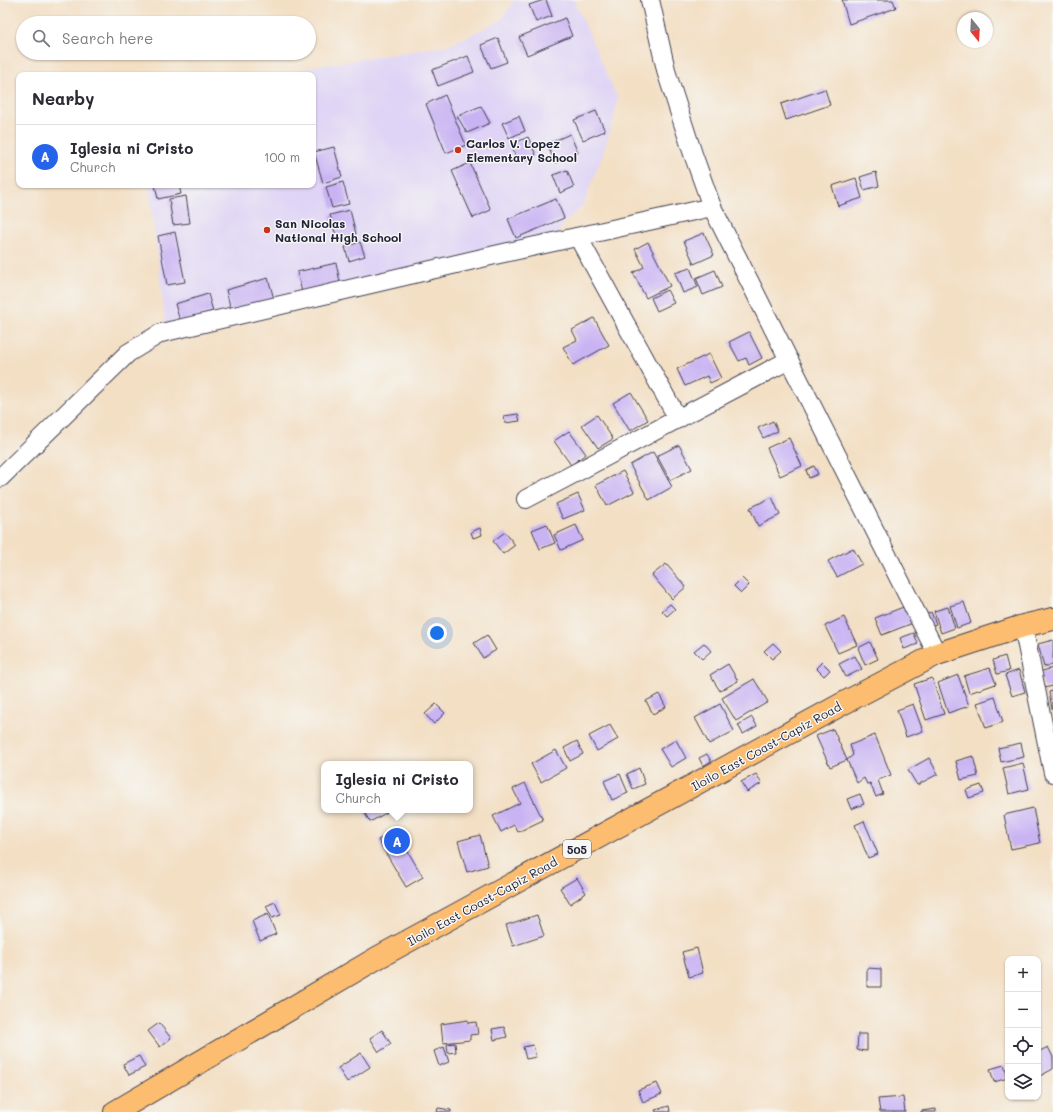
<!DOCTYPE html>
<html lang="en">
<head>
<meta charset="utf-8">
<style>
  body { margin:0; font-family:Mali,sans-serif; background:#f2f2f3; color:#2b2b33 }
  .controls { position:absolute; right:12px; bottom:12px; display:grid; overflow:hidden; border-radius:8px; box-shadow:0 1px 3px #0004 }
  .controls button { width:36px; height:36px; display:grid; place-items:center; padding:0; border:0; border-bottom:1px solid #e1e1e2; background:#fff; color:#2b2b33; font:20px sans-serif }
  .compass { position:absolute; left:957px; top:12px; width:36px; height:36px; border-radius:50%; background:#fff; box-shadow:0 1px 3px #0004; rotate:162deg }
  .you { position:absolute; left:437px; top:633px; width:14px; height:14px; margin:-10px; border:3px solid #fff; border-radius:50%; background:#1a73e8; box-shadow:0 0 0 6px #1a73e833 }
  .badge { display:grid; place-items:center; width:26px; height:26px; border-radius:50%; background:#2563eb; color:#fff; font-size:13px; font-weight:700 }
  .pin { position:absolute; translate:-50% -50%; border:2px solid #fff; box-shadow:0 1px 4px #0006 }
  .popup { position:absolute; left:321px; top:761px; width:152px; height:52px; box-sizing:border-box; display:grid; place-content:center; border-radius:8px; background:#fff; filter:drop-shadow(0 1px 3px #0005); font-size:13px; white-space:nowrap; color:#7c7c81 }
  .popup b { font-size:15px; color:#2b2b33 }
  .popup::after { content:''; position:absolute; left:50%; top:100%; margin-left:-8px; border:8px solid transparent; border-top-color:#fff }
  .list { margin:0; padding:0; list-style:none }
  h2 { display:flex; justify-content:space-between; align-items:center; height:52px; margin:0; padding:0 16px; font-size:17px }
  h2 small { font-size:13px; font-weight:400; color:#7c7c81 }
  .list li { display:grid; grid-template-columns:26px 1fr auto; gap:12px; align-items:center; box-sizing:border-box; height:64px; padding:0 16px; border-top:1px solid #e1e1e2 }
  .list b { display:block; font-size:15px; white-space:nowrap }
  .list p { margin:0; font-size:13px; white-space:nowrap; color:#7c7c81 }
  .list em { font-size:13px; font-style:normal; color:#7c7c81 }
  .icon { flex:none; width:22px; height:22px; fill:none; stroke:currentColor; stroke-width:2; stroke-linecap:round; stroke-linejoin:round }
  .map { position:relative; flex:none; width:1053px; height:1112px; overflow:hidden }
  .search { position:absolute; background:#fff; box-shadow:0 1px 3px #0004; left:16px; top:16px; width:300px; height:44px; display:flex; align-items:center; gap:10px; box-sizing:border-box; padding:0 14px; border-radius:22px; color:#7c7c81; font-size:15px }
  .panel { position:absolute; background:#fff; box-shadow:0 1px 3px #0004; left:16px; top:72px; width:300px; height:116px; border-radius:8px }
  .map>svg:first-child { display:block }
  .built { fill:#dfd4f5 }
  .building { fill:#c9b3f3 }
  .lines { fill:none; stroke-linecap:round; stroke-linejoin:round }
  .minor-casing { stroke:#413e50; stroke-width:20 }
  .major-casing { stroke:#413e50; stroke-width:24 }
  .minor { stroke:#fff; stroke-width:18 }
  .major { stroke:#fcbd6f; stroke-width:22 }
  .poi-dot { fill:#c8321e; stroke:#f6f6f2; stroke-width:1.5 }
  .labels { text-anchor:middle; dominant-baseline:central; stroke-width:3; stroke-linejoin:round; paint-order:stroke }
  .shield { fill:#f6f6f2; stroke:#626272; stroke-width:1 }
  .shield-label { font-size:11px; font-weight:bold; fill:#22223b }
  .poi-label { font-size:12px; font-weight:bold; fill:#22223b; stroke:#f6f6f2; text-anchor:start }
  .street-label { font-size:12px; fill:#22223b; stroke:#f6f6f2 }
</style>
</head>
<body>
<div class="map">
<svg width="1053" height="1112" viewBox="0 0 1053 1112">
  <rect width="100%" height="100%" fill="#f6f6f2"/>
  <filter id="ink" filterUnits="userSpaceOnUse"><feTurbulence type="fractalNoise" baseFrequency=".025" numOctaves="2"/><feDisplacementMap in="SourceGraphic" scale="8" xChannelSelector="R" yChannelSelector="G"/><feConvolveMatrix kernelMatrix="1 2 1 2 8 2 1 2 1" color-interpolation-filters="sRGB"/></filter>
  <filter id="wash" filterUnits="userSpaceOnUse"><feTurbulence type="fractalNoise" baseFrequency=".012" numOctaves="4" result="noise"/><feDisplacementMap in="SourceGraphic" scale="16" xChannelSelector="R" yChannelSelector="G"/><feGaussianBlur stdDeviation="0.9" result="paint"/><feColorMatrix in="noise" values="0 0 0 0 0 0 0 0 0 0 0 0 0 0 0 0 0 1.4 0 .05"/><feComposite in="paint" operator="in"/></filter>
  <g filter="url(#wash)">
    <rect width="100%" height="100%" fill="#f3dfc4"/>
    <path class="built" d="M514,0h60l44,99 -3,13v2l-12,39 -20,52 -19,18 -9,16 -389,90 -17,-144h164v-110h-30l29,-8 138,-22 51,-25z"/>
    <g id="blocks">
      <g class="building">
        <path d="M544,0h2l6,16 -16,6 -7,-17z"/>
        <path d="M842,0h51l3,8 -47,16z"/>
        <path d="M565,18l7,18 -45,19 -8,-18z"/>
        <path d="M498,38l9,24 -16,6 -10,-23z"/>
        <path d="M468,56l6,16 -36,14 -6,-16z"/>
        <path d="M825,89l5,16 -44,15 -5,-16z"/>
        <path d="M445,95l21,50 -20,8 -20,-49z"/>
        <path d="M481,106l9,17 -23,10 -10,-17z"/>
        <path d="M596,111l9,20 -22,9 -9,-20z"/>
        <path d="M519,116l6,15 -16,7 -7,-15z"/>
        <path d="M570,134l8,19 -23,10 -8,-19z"/>
        <path d="M528,137l8,18 -18,8 -7,-18z"/>
        <path d="M334,147l8,30 -19,6 -9,-31z"/>
        <path d="M470,163l21,47 -18,8 -21,-47z"/>
        <path d="M567,170l7,17 -14,6 -7,-18z"/>
        <path d="M876,172l3,14 -15,4 -4,-13z"/>
        <path d="M856,178l6,20 -24,8 -6,-20z"/>
        <path d="M343,182l6,22 -17,4 -6,-21z"/>
        <path d="M155,185h24l2,9 -23,5z"/>
        <path d="M186,196l4,27 -17,2 -4,-26z"/>
        <path d="M556,199l8,19 -48,20 -8,-19z"/>
        <path d="M350,210l6,24 -19,5 -7,-24z"/>
        <path d="M175,232l10,50 -18,3 -9,-49z"/>
        <path d="M704,233l10,22 -20,9 -10,-23z"/>
        <path d="M360,242l5,14 -16,5 -4,-14z"/>
        <path d="M648,242l22,44 -24,12 -13,-25 11,-6 -9,-18z"/>
        <path d="M336,263l4,19 -38,10 -5,-20z"/>
        <path d="M690,268l8,19 -15,6 -8,-20z"/>
        <path d="M715,270l7,17 -19,8 -7,-17z"/>
        <path d="M268,278l6,21 -43,11 -5,-20z"/>
        <path d="M667,290l7,13 -17,8 -6,-13z"/>
        <path d="M208,294l5,17 -33,10 -5,-17z"/>
        <path d="M594,318l15,27 -36,20 -10,-18 14,-7 -5,-10z"/>
        <path d="M749,332l13,26 -13,7 -3,-7 -7,3 -10,-19z"/>
        <path d="M709,354l12,24 -11,5 -3,-7 -22,10 -8,-17z"/>
        <path d="M631,392l17,28 -18,11 -17,-28z"/>
        <path d="M518,414l2,7 -15,2 -1,-7z"/>
        <path d="M597,415l16,24 -15,9 -16,-23z"/>
        <path d="M773,421l5,10 -15,7 -5,-10z"/>
        <path d="M569,431l17,23 -15,11 -17,-24z"/>
        <path d="M789,438l13,28 -22,10 -13,-28z"/>
        <path d="M679,445l13,24 -22,11 -13,-24z"/>
        <path d="M653,452l19,35 -23,13 -19,-35z"/>
        <path d="M814,466l4,8 -9,4 -3,-8z"/>
        <path d="M623,471l11,21 -27,14 -11,-21z"/>
        <path d="M578,494l7,16 -22,9 -7,-15z"/>
        <path d="M772,497l8,18 -22,11 -8,-18z"/>
        <path d="M547,524l8,19 -15,6 -8,-19z"/>
        <path d="M576,525l7,15 -22,10 -7,-15z"/>
        <path d="M480,528l2,7 -9,3 -2,-6z"/>
        <path d="M505,532l10,13 -12,9 -10,-13z"/>
        <path d="M853,548l9,16 -25,13 -9,-16z"/>
        <path d="M666,564l20,23 -14,12 -20,-24z"/>
        <path d="M742,578l7,7 -8,8 -7,-7z"/>
        <path d="M964,602l7,21 -14,5 -7,-22z"/>
        <path d="M670,604l5,5 -8,7 -5,-5z"/>
        <path d="M906,606l7,17 -31,12 -7,-17z"/>
        <path d="M948,607l7,21 -14,5 -7,-22z"/>
        <path d="M931,612l5,12 -6,2 -5,-11z"/>
        <path d="M844,617l13,28 -19,8 -13,-27z"/>
        <path d="M914,633l4,11 -14,5 -4,-11z"/>
        <path d="M487,635l9,15 -13,8 -9,-15z"/>
        <path d="M1053,640v24l-9,3 -6,-23z"/>
        <path d="M870,642l8,17 -13,6 -7,-17z"/>
        <path d="M704,643l7,8 -9,8 -8,-8z"/>
        <path d="M773,643l8,8 -9,8 -8,-8z"/>
        <path d="M855,656l7,13 -16,8 -7,-13z"/>
        <path d="M1005,656l4,15 -12,3 -4,-14z"/>
        <path d="M822,662l8,8 -6,6 -8,-8z"/>
        <path d="M728,664l10,17 -18,10 -10,-16z"/>
        <path d="M990,668l6,16 -27,9 -5,-17z"/>
        <path d="M1053,668v18l-9,2 -5,-16z"/>
        <path d="M1019,670l6,22 -13,4 -7,-21z"/>
        <path d="M958,675l11,31 -21,7 -10,-30z"/>
        <path d="M932,678l12,36 -18,6 -12,-36z"/>
        <path d="M754,679l14,23 -32,19 -14,-23z"/>
        <path d="M1053,691v18h-1l-3,-17z"/>
        <path d="M659,694l7,13 -13,7 -7,-13z"/>
        <path d="M995,697l8,25 -17,6 -9,-25z"/>
        <path d="M436,704l9,9 -11,11 -9,-10z"/>
        <path d="M720,704l14,27 -25,13 -14,-26z"/>
        <path d="M913,704l10,27 -17,6 -9,-27z"/>
        <path d="M752,717l5,9 -14,8 -5,-9z"/>
        <path d="M610,725l8,14 -21,12 -8,-15z"/>
        <path d="M833,729l14,31 6,-5 -3,-10 25,-10 16,40 -13,5 5,14 -7,3 -6,-14 -3,1 -3,-6 -7,5 -10,-23 -17,7 -14,-31z"/>
        <path d="M676,740l10,18 -15,9 -11,-18z"/>
        <path d="M577,741l6,13 -13,7 -6,-13z"/>
        <path d="M1021,743l3,14 -23,5 -3,-14z"/>
        <path d="M556,750l10,18 -25,14 -10,-18z"/>
        <path d="M707,754l4,7 -8,5 -4,-8z"/>
        <path d="M973,756l5,20 -17,4 -5,-19z"/>
        <path d="M929,758l9,16 -21,11 -9,-15z"/>
        <path d="M1023,763l6,26 -20,5 -6,-26z"/>
        <path d="M639,768l6,16 -12,5 -6,-15z"/>
        <path d="M620,774l8,19 -16,7 -8,-19z"/>
        <path d="M756,774l6,9 -15,9 -6,-10z"/>
        <path d="M525,783l18,37 -25,12 -4,-7 -13,7 -8,-16 27,-13 -7,-14z"/>
        <path d="M981,785l3,8 -15,5 -3,-8z"/>
        <path d="M860,794l4,10 -13,5 -4,-10z"/>
        <path d="M1033,808l7,35 -29,6 -7,-34z"/>
        <path d="M363,810h28l-21,12z"/>
        <path d="M864,821l14,33 -10,4 -13,-33z"/>
        <path d="M395,830l28,47 -17,10 -28,-47z"/>
        <path d="M480,835l8,31 -21,6 -9,-31z"/>
        <path d="M577,878l9,15 -16,11 -10,-16z"/>
        <path d="M275,902l6,13 -9,3 -6,-12z"/>
        <path d="M268,914l8,20 -16,7 -8,-20z"/>
        <path d="M537,915l7,21 -31,10 -7,-21z"/>
        <path d="M697,948l6,25 -14,4 -7,-25z"/>
        <path d="M867,968l14,1v18h-14z"/>
        <path d="M468,1020v3l8,-1 2,12 -8,1v5l-27,3 -2,-19z"/>
        <path d="M159,1023l12,15 -11,9 -12,-16z"/>
        <path d="M504,1027l3,10 -13,3 -2,-11z"/>
        <path d="M382,1030l9,14 -12,8 -9,-14z"/>
        <path d="M858,1034h9v17l-10,-1z"/>
        <path d="M455,1043l1,9 -8,1 -1,-9z"/>
        <path d="M533,1045l3,12 -10,2 -3,-12z"/>
        <path d="M444,1047l5,15 -10,4 -5,-15z"/>
        <path d="M1048,1047l5,10v12l-15,8v-25z"/>
        <path d="M361,1053l9,14 -23,15 -9,-14z"/>
        <path d="M139,1056l6,11 -16,8 -6,-11z"/>
        <path d="M1004,1065l4,13 -14,4 -4,-13z"/>
        <path d="M657,1083l5,11 -19,8 -5,-12z"/>
        <path d="M903,1097l2,15h-25l-2,-13z"/>
        <path d="M669,1106l1,6h-14l-1,-2z"/>
        <path d="M438,1108l13,2v2h-14z"/>
        <path d="M936,1109v3h-15v-1z"/>
      </g>
    </g>
  </g>
  <g filter="url(#ink)">
    <use href="#blocks" fill-opacity="0" stroke="#413e50" stroke-width="1"/>
    <g class="lines">
      <g class="minor-casing">
        <g id="minor">
          <path d="M650,0l17,74 26,80 19,53 225,447"/>
          <path d="M578,237l100,182"/>
          <path d="M0,478l128,-125 33,-20 334,-78 217,-48"/>
          <path d="M526,499l263,-139"/>
          <path d="M1023,626l30,147"/>
        </g>
      </g>
      <g class="major-casing">
        <path id="major" d="M115,1112l262,-154 465,-254 95,-50 86,-28 30,-7"/>
      </g>
      <use href="#minor" class="minor"/>
      <use href="#major" class="major"/>
    </g>
  </g>
  <g class="poi-dot">
    <circle cx="458" cy="150" r="4"/>
    <circle cx="267" cy="230" r="4"/>
  </g>
  <g class="labels">
    <rect class="shield" x="563" y="840" width="28" height="18" rx="3"/>
    <g class="shield-label">
      <text x="577" y="849">505</text>
    </g>
    <g class="poi-label">
      <text x="466" y="143">Carlos V. Lopez<tspan x="466" dy="14">Elementary School</tspan></text>
      <text x="275" y="223">San Nicolas<tspan x="275" dy="14">National High School</tspan></text>
    </g>
    <g class="street-label">
      <text transform="translate(766 746) rotate(-29)">Iloilo East Coast-Capiz Road</text>
      <text transform="translate(482 901) rotate(-29)">Iloilo East Coast-Capiz Road</text>
    </g>
  </g>
</svg>
<div class="controls">
<button>+</button>
<button>−</button>
<button><svg class="icon" aria-label="locate" viewBox="0 0 24 24"><circle cx="12" cy="12" r="6"/><path d="M12 2v4M12 18v4M2 12h4M18 12h4"/></svg></button>
<button><svg class="icon" aria-label="layers" viewBox="0 0 24 24"><path d="M12 4l9 5-9 5-9-5zM3 14l9 5 9-5"/></svg></button>
</div>
<svg class="compass" viewBox="-18 -18 36 36"><path d="M0-13l5 13h-10z" fill="#e53935"/><path d="M0 13l5-13h-10z" fill="#7c7c81"/></svg>
<div class="you"></div>
<div class="pin badge" style="left:397px;top:841px">A</div>
<div class="popup"><b>Iglesia ni Cristo</b>Church</div>
<div class="search"><svg class="icon" aria-label="search" viewBox="0 0 24 24"><circle cx="10" cy="10" r="6"/><path d="M15 15l6 6"/></svg>Search here</div>
<section class="panel">
<h2>Nearby<small></small></h2>
<ul class="list">
<li><span class="badge">A</span><div><b>Iglesia ni Cristo</b><p>Church</p></div><em>100 m</em></li>
</ul>
</section>
</div>
</body>
</html>
